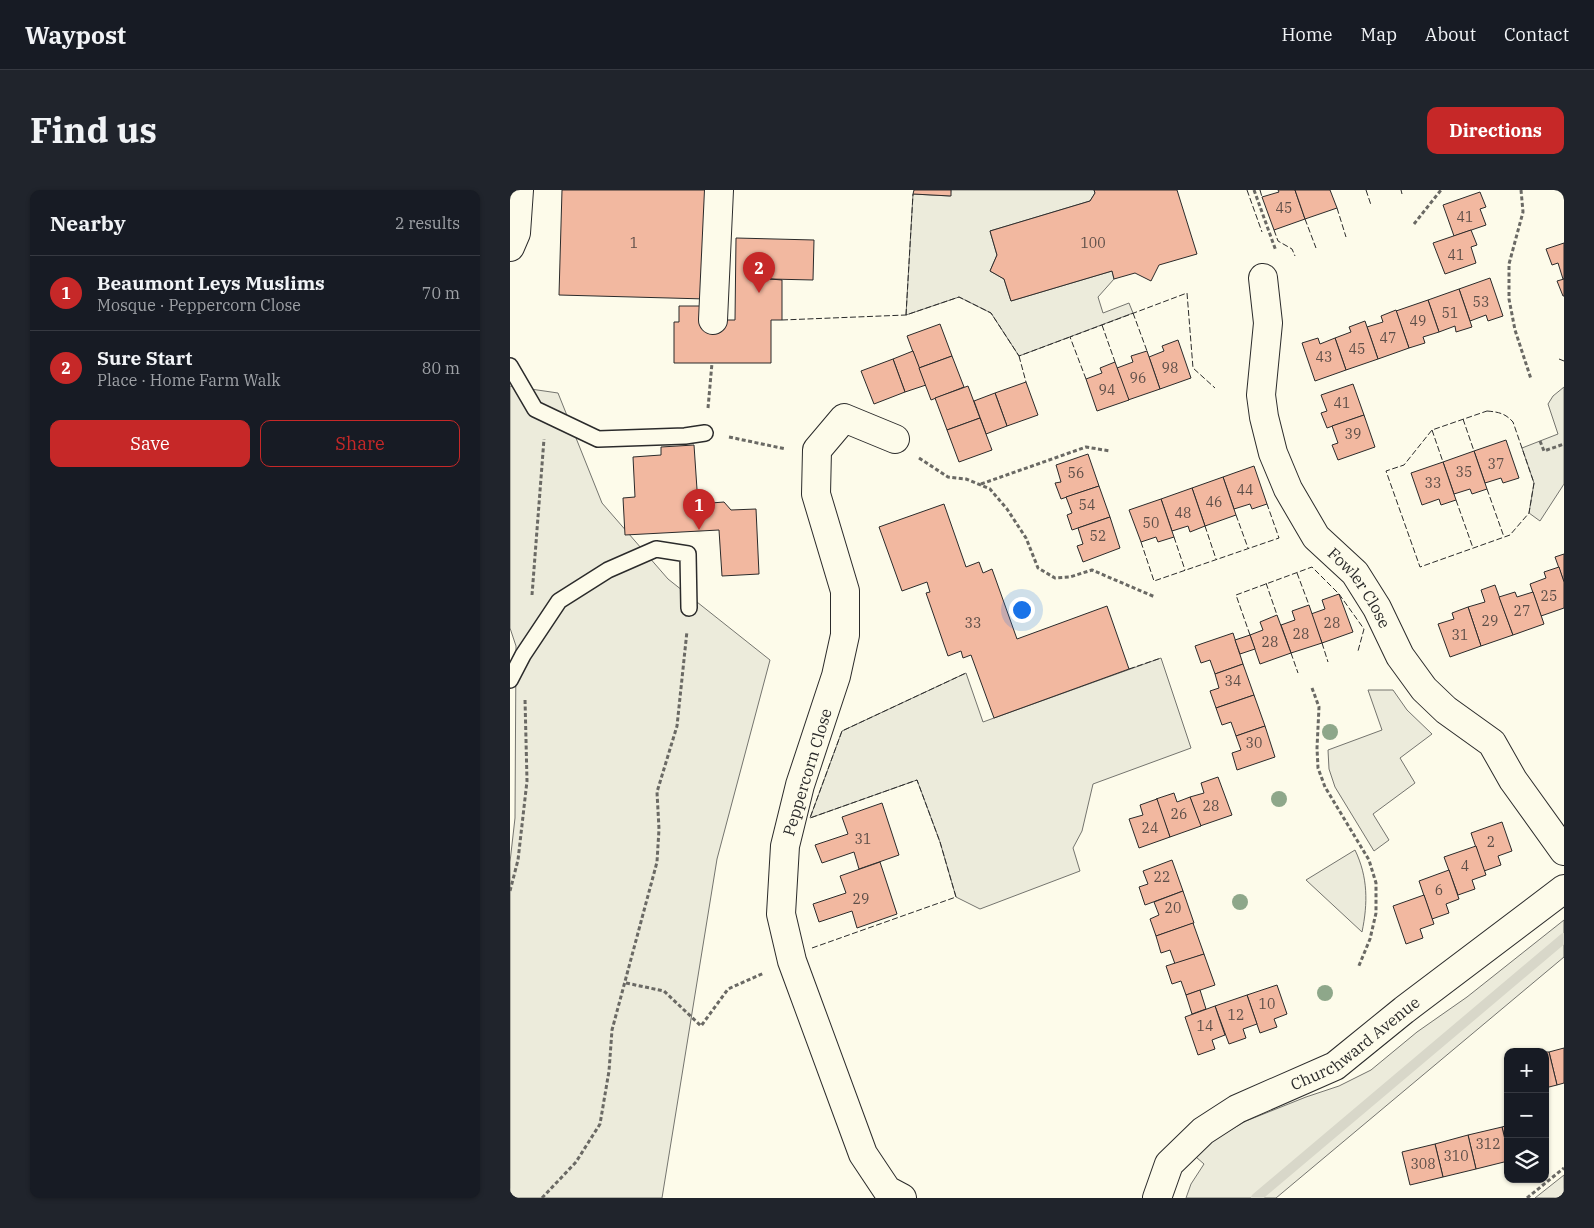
<!DOCTYPE html>
<html lang="en">
<head>
<meta charset="utf-8">
<style>
  body { margin:0; font-family:"IBM Plex Serif",serif; background:#20242c; color:#f1f3f6 }
  .controls { position:absolute; right:15px; bottom:15px; display:grid; overflow:hidden; border-radius:10px; box-shadow:0 1px 4px #0004 }
  .controls button { width:45px; height:45px; display:grid; place-items:center; padding:0; border:0; border-bottom:1px solid #363941; background:#171b24; color:#f1f3f6; font:25px sans-serif }
  .you { position:absolute; left:511px; top:419px; width:18px; height:18px; margin:-12px; border:4px solid #fff; border-radius:50%; background:#1a73e8; box-shadow:0 0 0 8px #1a73e833 }
  .badge { display:grid; place-items:center; width:32px; height:32px; border-radius:50%; background:#c62828; color:#fff; font-size:16px; font-weight:700 }
  .pin { position:absolute; translate:-50% -41px; filter:drop-shadow(0 1px 2px #0008) }
  .pin::after { content:''; position:absolute; top:26px; width:18px; height:15px; background:inherit; clip-path:polygon(0 0,100% 0,50% 100%) }
  .list { margin:0; padding:0; list-style:none }
  h2 { display:flex; justify-content:space-between; align-items:center; height:65px; margin:0; padding:0 20px; font-size:21px }
  h2 small { font-size:16px; font-weight:400; color:#9ea1a6 }
  .list li { display:grid; grid-template-columns:32px 1fr auto; gap:15px; align-items:center; box-sizing:border-box; height:75px; padding:0 20px; border-top:1px solid #363941 }
  .list b { display:block; font-size:19px; white-space:nowrap }
  .list p { margin:0; font-size:16px; white-space:nowrap; color:#9ea1a6 }
  .list em { font-size:16px; font-style:normal; color:#9ea1a6 }
  .actions { display:flex; gap:10px; padding:15px 20px }
  .actions a { flex:1; padding:11px 0; border:1px solid #c62828; border-radius:10px; text-align:center; font-size:18px; color:#c62828 }
  .actions .main { background:#c62828; color:#fff }
  .icon { flex:none; width:28px; height:28px; fill:none; stroke:currentColor; stroke-width:2; stroke-linecap:round; stroke-linejoin:round }
  .map { position:relative; flex:none; width:1054px; height:1008px; overflow:hidden; border-radius:10px }
  header { display:flex; align-items:center; gap:30px; box-sizing:border-box; height:70px; padding:0 25px; background:#171b24; border-bottom:1px solid #363941 }
  header strong { font-size:24px }
  nav { display:flex; gap:28px; margin-inline-start:auto; font-size:18px }
  .intro { display:flex; align-items:center; justify-content:space-between; box-sizing:border-box; height:120px; padding:0 30px }
  h1 { margin:0; font-size:35px }
  .button { padding:12px 22px; border-radius:10px; background:#c62828; color:#fff; font-size:18px; font-weight:700 }
  main { display:flex; gap:30px; padding:0 30px }
  aside { flex:1; background:#171b24; border-radius:10px; box-shadow:0 1px 4px #0004 }
  .map>svg:first-child { display:block }
  .green { fill:#ecebdb; stroke:#74746e }
  .lines { fill:none; stroke-linecap:round; stroke-linejoin:round }
  .stream { stroke:#d8d7c9; stroke-width:10 }
  .building { fill:#f2b8a0; stroke:#2b2b2b }
  .lane-casing { stroke:#2b2b2b; stroke-width:18 }
  .street-casing { stroke:#2b2b2b; stroke-width:30 }
  .path { stroke:#6a6964; stroke-width:3; stroke-dasharray:4 2.5; stroke-linecap:butt }
  .lane { stroke:#fdfbea; stroke-width:15 }
  .street { stroke:#fdfbea; stroke-width:28 }
  .fence { stroke:#2b2b2b; stroke-width:1; stroke-dasharray:6 2.5; stroke-linecap:butt }
  .tree { fill:#8ea78a }
  .labels { text-anchor:middle; dominant-baseline:central; stroke-width:4; stroke-linejoin:round; paint-order:stroke }
  .number-label { font-size:14px; fill:#5d4e48 }
  .street-label { font-size:16px; fill:#2b2b2b; stroke:#fdfbea }
</style>
</head>
<body>
<header>
<strong>Waypost</strong>
<nav><a>Home</a><a>Map</a><a>About</a><a>Contact</a></nav>
</header>
<div class="intro"><h1>Find us</h1><a class="button">Directions</a></div>
<main>
<aside>
<h2>Nearby<small>2 results</small></h2>
<ul class="list">
<li><span class="badge">1</span><div><b>Beaumont Leys Muslims</b><p>Mosque · Peppercorn Close</p></div><em>70 m</em></li>
<li><span class="badge">2</span><div><b>Sure Start</b><p>Place · Home Farm Walk</p></div><em>80 m</em></li>
</ul>
<div class="actions"><a class="main">Save</a><a>Share</a></div>
</aside>
<div class="map">
<svg width="1054" height="1008" viewBox="0 0 1054 1008">
  <rect width="100%" height="100%" fill="#fdfbea"/>
  <g class="green">
    <path d="M441,0h143l1,3 -5,8 -100,30 7,24 -7,16 14,8 7,22 101,-30 2,8 -16,18 5,16 26,-10 4,10 -114,43 -28,-43 -32,-16 -53,18 7,-121 37,2z"/>
    <path d="M0,196l48,7 44,110 66,76 102,81 -53,199 -55,339h-152v-336l5,-44 1,-172 -6,-18z"/>
    <path d="M1054,197v97l-24,37 -11,-8 5,-30 -12,-35 36,-14 -10,-30 5,-8z"/>
    <path d="M651,468l30,90 -98,36 -11,47 -9,17 7,23 -100,38 -24,-12 -16,-55 -23,-62 -107,38 32,-87 124,-58 17,49z"/>
    <path d="M858,500h25l14,20 25,24 -32,24 15,25 -42,31 16,26 -15,11 -39,-64 -6,-18 -1,-19 54,-20z"/>
    <path d="M845,660c13,27 13,53 7,82l-56,-52z"/>
    <path d="M1054,730v37l-288,241h-90l5,-14 13,-20 -8,-7 12,-14 38,-22 60,-24 33,-11 32,-16 46,-38 50,-35z"/>
    <path d="M1054,985v23h-29z"/>
  </g>
  <g class="lines">
    <path class="stream" d="M746,1008l308,-260"/>
  </g>
  <g class="building">
    <path d="M52,0h147l-3,109 -147,-4z"/>
    <path d="M404,0h37v6l-38,-2z"/>
    <path d="M584,0h83l20,64 -38,11 -8,16 -16,-8 -21,6 -2,-8 -101,30 -7,-22 -14,-8 7,-16 -7,-24 100,-30 5,-8z"/>
    <path d="M768,0h17l10,29 -31,11 -12,-33 17,-5z"/>
    <path d="M785,0h35l7,18 -32,11z"/>
    <path d="M970,2l6,15 -6,2 6,16 -32,11 -11,-31z"/>
    <path d="M961,40l6,15 -6,2 5,16 -31,11 -12,-31z"/>
    <path d="M226,48l78,2 -1,40 -43,-1 12,1v40h-11v43h-97v-41h5v-16h29l-1,14h28z"/>
    <path d="M1054,53v36h-1l-5,-16 -6,2 -6,-16z"/>
    <path d="M980,88l13,38 -15,5 -2,-6 -16,6 -11,-32z"/>
    <path d="M1054,89v17h-1l-6,-15z"/>
    <path d="M949,99l13,38 -16,5 -1,-6 -16,6 -11,-32z"/>
    <path d="M918,110l11,32 -16,5 2,6 -16,5 -13,-37z"/>
    <path d="M886,120l13,38 -31,11 -11,-32 16,-5 -2,-6z"/>
    <path d="M855,131l13,38 -32,11 -11,-32 16,-6 -2,-5z"/>
    <path d="M430,134l12,32 -33,12 -12,-32z"/>
    <path d="M808,148l2,6 15,-6 11,32 -31,11 -13,-38z"/>
    <path d="M668,150l13,38 -31,11 -11,-32 15,-6 -2,-5z"/>
    <path d="M403,161l13,34 -21,7 -12,-33z"/>
    <path d="M637,161l13,38 -32,11 -11,-32 16,-6 -2,-6z"/>
    <path d="M442,166l12,31 -33,13 -12,-32z"/>
    <path d="M383,169l12,33 -31,12 -13,-33z"/>
    <path d="M605,172l14,38 -32,11 -11,-32 16,-6 -2,-5z"/>
    <path d="M516,192l12,33 -31,11 -12,-33z"/>
    <path d="M843,194l11,31 -37,13 -6,-15 6,-2 -6,-16z"/>
    <path d="M458,196l12,32 -33,12 -12,-32z"/>
    <path d="M485,203l12,33 -21,8 -12,-33z"/>
    <path d="M854,225l11,32 -37,13 -6,-15 6,-2 -6,-17z"/>
    <path d="M470,228l12,32 -33,12 -12,-32z"/>
    <path d="M996,250l13,38 -16,5 -2,-5 -16,5 -11,-32z"/>
    <path d="M184,255l4,59 26,-2 7,8 25,-1 3,65 -37,2 -3,-46 -94,5 -2,-37 12,-1 -2,-40 28,-2v-8z"/>
    <path d="M964,261l13,38 -15,5 -2,-5 -16,5 -11,-32z"/>
    <path d="M578,264l11,32 -38,13 -6,-16 6,-1 -5,-17z"/>
    <path d="M933,272l13,38 -15,5 -2,-6 -17,6 -11,-32z"/>
    <path d="M744,276l13,38 -15,5 -2,-5 -16,5 -11,-32z"/>
    <path d="M713,287l13,38 -31,11 -13,-38z"/>
    <path d="M589,296l11,31 -38,13 -5,-15 5,-2 -6,-16z"/>
    <path d="M682,298l13,38 -15,6 -2,-6 -16,5 -11,-32z"/>
    <path d="M651,309l13,38 -16,5 -2,-5 -15,5 -12,-32z"/>
    <path d="M434,314l22,63 13,-5 4,11 9,-4 25,70 90,-33 22,63 -135,49 -23,-63 -8,3 -2,-7 -13,5 -22,-63 4,-1 -3,-10 -25,9 -23,-64z"/>
    <path d="M600,327l10,31 -37,14 -6,-16 6,-2 -5,-16z"/>
    <path d="M1054,364v28l-9,-25z"/>
    <path d="M1049,377l5,15v26l-23,8 -11,-32 16,-6 -2,-6z"/>
    <path d="M985,395l18,50 -32,11 -13,-39 17,-5 -4,-12z"/>
    <path d="M1005,402l2,5 16,-5 11,32 -31,11 -14,-38z"/>
    <path d="M829,404l14,38 -31,11 -11,-29 14,-5 -3,-9z"/>
    <path d="M799,415l13,38 -31,10 -10,-28 14,-5 -3,-9z"/>
    <path d="M958,417l13,39 -31,11 -12,-33 16,-5 -2,-6z"/>
    <path d="M767,425l14,38 -31,11 -10,-29 13,-5 -3,-8z"/>
    <path d="M723,443l10,31 -28,10 -5,-14 -9,3 -6,-17z"/>
    <path d="M740,445l5,14 -15,5 -5,-14z"/>
    <path d="M733,474l11,31 -38,13 -6,-17 9,-3 -4,-14z"/>
    <path d="M744,505l11,31 -29,10 -5,-14 -9,3 -6,-17z"/>
    <path d="M755,536l10,31 -38,13 -5,-17 9,-3 -5,-14z"/>
    <path d="M708,587l14,38 -32,11 -10,-29 14,-4 -3,-10z"/>
    <path d="M664,603l3,9 13,-5 11,29 -31,11 -14,-38z"/>
    <path d="M647,609l13,38 -31,11 -10,-29 14,-4 -3,-10z"/>
    <path d="M372,613l17,52 -40,14 -5,-17 -32,11 -7,-18 33,-11 -6,-17z"/>
    <path d="M992,632l10,29 -14,5 3,9 -17,6 -13,-38z"/>
    <path d="M966,656l10,29 -14,5 3,9 -17,6 -14,-38z"/>
    <path d="M662,670l11,31 -38,14 -6,-18 9,-3 -5,-13z"/>
    <path d="M370,672l17,52 -40,14 -5,-17 -33,11 -6,-18 33,-11 -6,-17z"/>
    <path d="M939,680l10,29 -13,5 3,9 -17,6 -13,-38z"/>
    <path d="M673,701l11,32 -38,13 -6,-17 9,-4 -5,-13z"/>
    <path d="M914,705l10,29 -14,5 3,9 -17,6 -13,-38z"/>
    <path d="M683,733l11,31 -29,10 -5,-14 -9,3 -5,-17z"/>
    <path d="M694,764l11,31 -29,10 -5,-14 -9,3 -6,-18z"/>
    <path d="M767,795l10,29 -13,5 3,8 -17,6 -13,-38z"/>
    <path d="M690,800l6,19 -14,5 -6,-19z"/>
    <path d="M737,805l10,29 -14,5 3,9 -17,6 -14,-38z"/>
    <path d="M705,816l10,29 -13,5 3,9 -17,6 -13,-38z"/>
    <path d="M1054,858v35l-7,2 -8,-33z"/>
    <path d="M1035,862h4l8,33 -12,3z"/>
    <path d="M998,935v27l-6,-25z"/>
    <path d="M992,937l6,25v9l-32,8 -8,-34z"/>
    <path d="M958,945l8,34 -33,8 -8,-33z"/>
    <path d="M925,954l8,33 -33,8 -8,-33z"/>
  </g>
  <g class="lines">
    <g class="lane-casing">
      <g id="lane">
        <path d="M0,176l25,43 63,30 87,-3 20,-3"/>
        <path d="M0,490l13,-25 36,-54 49,-31 48,-21 32,5 1,54"/>
      </g>
    </g>
    <g class="street-casing">
      <g id="street">
        <path d="M0,57l6,-14 3,-43"/>
        <path id="s1" d="M753,88l5,45 -7,72 3,22 9,36 15,36 28,48 39,36 22,35 23,48 24,33 22,21 46,33 21,37 51,71"/>
        <path d="M203,130l6,-130"/>
        <path d="M385,249l-51,-21 -27,32 -1,44 29,97v44l-9,41 -36,109 -15,61 -4,68 11,47 71,193 24,36 15,8"/>
        <path id="s2" d="M647,1008l12,-34 34,-33 34,-22 98,-43 69,-56 160,-121"/>
      </g>
    </g>
    <g class="path">
      <path d="M744,0l22,61"/>
      <path d="M1011,0l2,22 -14,52v35l6,31 16,49"/>
      <path d="M904,34l27,-34"/>
      <path d="M198,218l4,-45"/>
      <path d="M219,247l57,12"/>
      <path d="M1030,251l4,10 20,-7"/>
      <path d="M409,268l29,19 18,2 24,10 17,20 19,29 12,30 17,10 15,-1 22,-7 63,27"/>
      <path d="M471,294l105,-37 24,4"/>
      <path d="M22,405l12,-156"/>
      <path d="M802,498l7,19 -2,41 1,20 7,19 44,73 7,23v30l-6,26 -12,29"/>
      <path d="M0,701l8,-31 9,-79 -2,-82"/>
      <path d="M116,793l38,8 37,35 27,-37 36,-16"/>
      <path d="M32,1008l34,-36 24,-38 9,-53 3,-41 45,-168 2,-33 -2,-37 20,-66 10,-95"/>
      <path d="M1017,1008l37,-30"/>
    </g>
    <use href="#lane" class="lane"/>
    <use href="#street" class="street"/>
    <g class="fence">
      <path d="M737,0l15,42"/>
      <path d="M750,0l2,7"/>
      <path d="M856,0l5,15"/>
      <path d="M891,0l1,4"/>
      <path d="M827,18l9,29"/>
      <path d="M795,29l11,29"/>
      <path d="M764,40l4,11 14,8 3,7"/>
      <path d="M623,123l14,38"/>
      <path d="M396,125l7,-121"/>
      <path d="M272,130l124,-5 53,-18 32,16 28,43 51,-19"/>
      <path d="M592,135l13,37"/>
      <path d="M509,166l7,26"/>
      <path d="M1049,169l5,2"/>
      <path d="M576,189l-16,-42 117,-44 6,75 22,20"/>
      <path d="M977,221c11,1 18,2 26,11l21,61 -5,30 -19,22 -90,32 -34,-96 18,-6 28,-35z"/>
      <path d="M953,229l11,32"/>
      <path d="M922,240l11,32"/>
      <path d="M977,299l17,48"/>
      <path d="M946,310l17,48"/>
      <path d="M726,325l12,33"/>
      <path d="M695,336l11,33"/>
      <path d="M664,347l11,33"/>
      <path d="M631,352l13,39 125,-43 -12,-34"/>
      <path d="M787,383l12,32"/>
      <path d="M756,393l11,32"/>
      <path d="M740,445l-14,-40 76,-28 27,27 25,35 -6,22"/>
      <path d="M812,453l6,19"/>
      <path d="M781,463l7,20"/>
      <path d="M619,479l32,-11"/>
      <path d="M302,758l144,-51 -16,-55 -23,-62 -107,38 32,-87 124,-58"/>
    </g>
  </g>
  <g class="tree">
    <circle cx="820" cy="542" r="8"/>
    <circle cx="769" cy="609" r="8"/>
    <circle cx="730" cy="712" r="8"/>
    <circle cx="815" cy="803" r="8"/>
  </g>
  <g class="labels">
    <g class="number-label">
      <text x="774" y="18">45</text>
      <text x="955" y="27">41</text>
      <text x="124" y="53">1</text>
      <text x="583" y="53">100</text>
      <text x="946" y="65">41</text>
      <text x="971" y="112">53</text>
      <text x="940" y="123">51</text>
      <text x="908" y="131">49</text>
      <text x="878" y="148">47</text>
      <text x="847" y="159">45</text>
      <text x="814" y="167">43</text>
      <text x="660" y="178">98</text>
      <text x="628" y="188">96</text>
      <text x="597" y="200">94</text>
      <text x="832" y="213">41</text>
      <text x="843" y="244">39</text>
      <text x="986" y="274">37</text>
      <text x="954" y="282">35</text>
      <text x="566" y="283">56</text>
      <text x="923" y="293">33</text>
      <text x="735" y="300">44</text>
      <text x="704" y="312">46</text>
      <text x="577" y="315">54</text>
      <text x="673" y="323">48</text>
      <text x="641" y="333">50</text>
      <text x="588" y="346">52</text>
      <text x="1039" y="406">25</text>
      <text x="1012" y="421">27</text>
      <text x="980" y="431">29</text>
      <text x="463" y="433">33</text>
      <text x="822" y="433">28</text>
      <text x="791" y="444">28</text>
      <text x="950" y="445">31</text>
      <text x="760" y="452">28</text>
      <text x="723" y="491">34</text>
      <text x="744" y="553">30</text>
      <text x="701" y="616">28</text>
      <text x="669" y="624">26</text>
      <text x="640" y="638">24</text>
      <text x="353" y="649">31</text>
      <text x="981" y="652">2</text>
      <text x="955" y="676">4</text>
      <text x="652" y="687">22</text>
      <text x="929" y="700">6</text>
      <text x="351" y="709">29</text>
      <text x="663" y="718">20</text>
      <text x="757" y="814">10</text>
      <text x="726" y="825">12</text>
      <text x="695" y="836">14</text>
      <text x="978" y="954">312</text>
      <text x="946" y="966">310</text>
      <text x="913" y="974">308</text>
    </g>
    <g class="street-label">
      <text stroke="none"><textPath href="#s1" startOffset="339">Fowler Close</textPath></text>
      <text transform="translate(297 582) rotate(-73)">Peppercorn Close</text>
      <text stroke="none"><textPath href="#s2" startOffset="260">Churchward Avenue</textPath></text>
    </g>
  </g>
</svg>
<div class="controls">
<button>+</button>
<button>−</button>
<button><svg class="icon" aria-label="layers" viewBox="0 0 24 24"><path d="M12 4l9 5-9 5-9-5zM3 14l9 5 9-5"/></svg></button>
</div>
<div class="you"></div>
<div class="pin badge" style="left:189px;top:340px">1</div>
<div class="pin badge" style="left:249px;top:103px">2</div>
</div>
</main>
</body>
</html>
